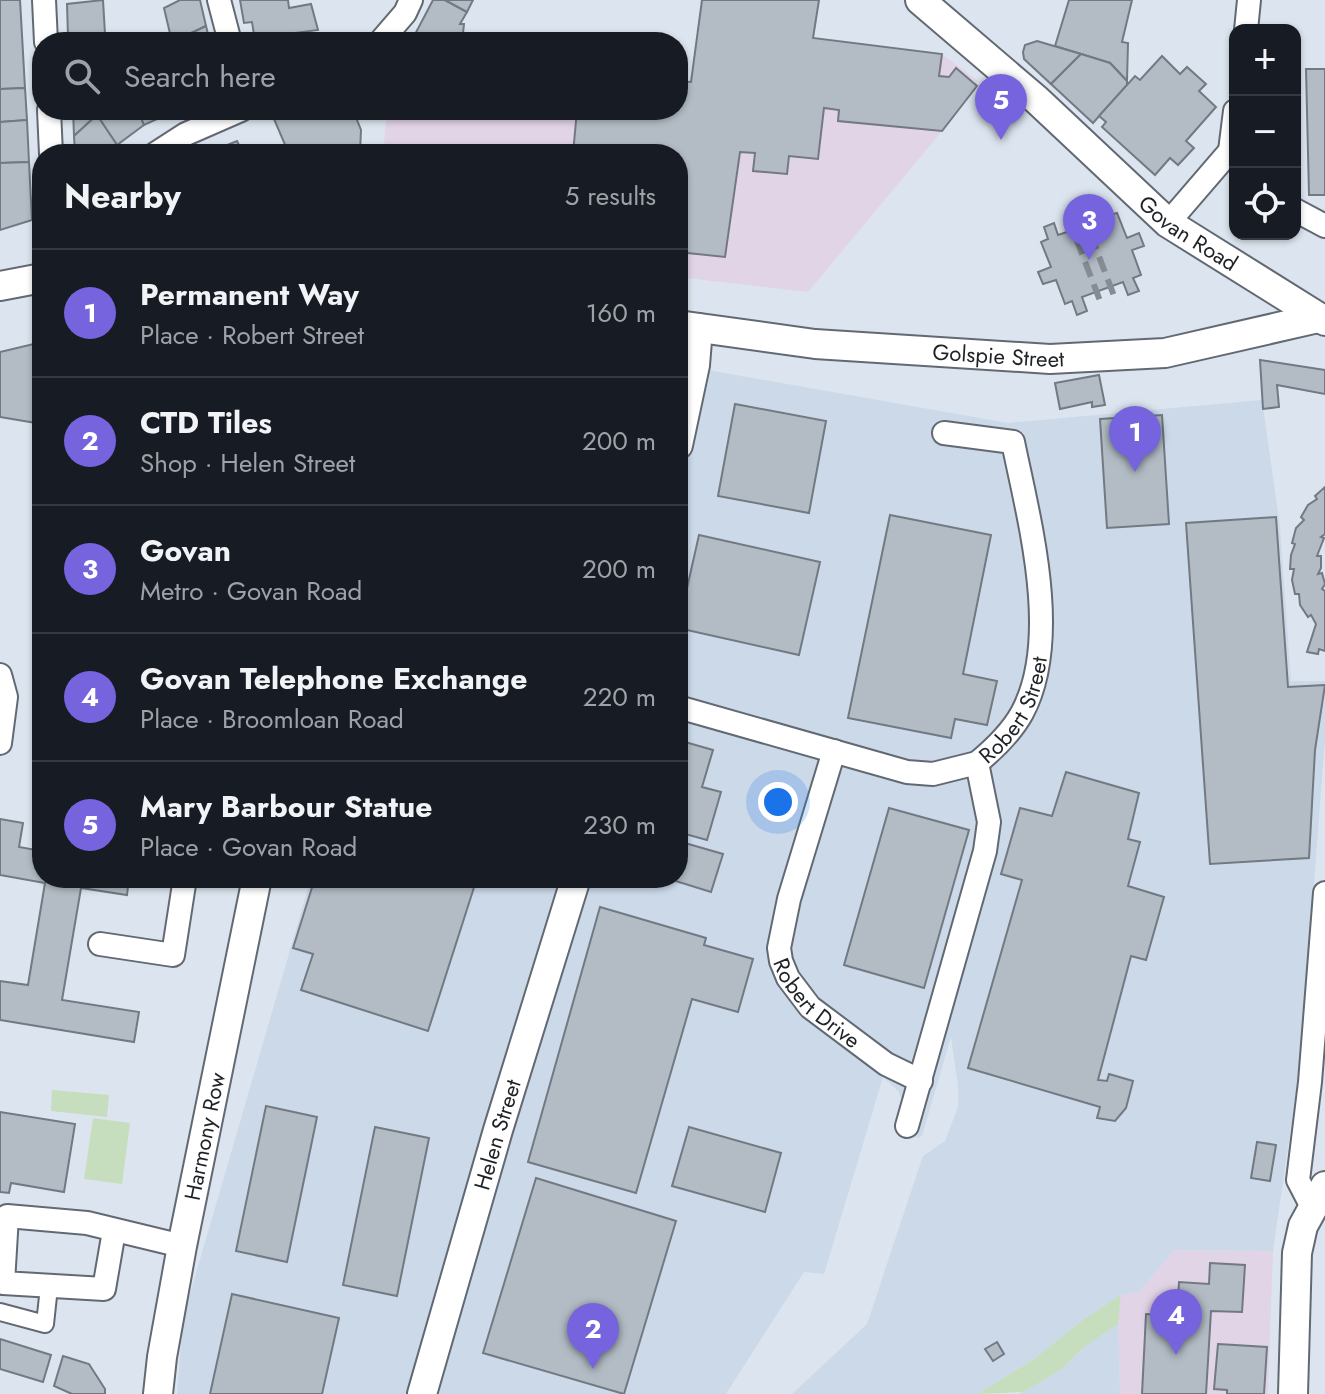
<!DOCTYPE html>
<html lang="en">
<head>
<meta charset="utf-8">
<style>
  body { margin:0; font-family:Jost,sans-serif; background:#20242c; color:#f1f3f6 }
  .controls { position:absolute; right:24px; top:24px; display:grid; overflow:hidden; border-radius:16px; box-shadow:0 2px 6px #0004 }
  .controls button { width:72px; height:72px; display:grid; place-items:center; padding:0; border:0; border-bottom:2px solid #363941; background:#171b24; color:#f1f3f6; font:40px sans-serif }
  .you { position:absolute; left:778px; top:802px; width:28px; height:28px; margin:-20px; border:6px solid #fff; border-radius:50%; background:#1a73e8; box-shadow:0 0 0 12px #1a73e833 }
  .badge { display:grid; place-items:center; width:52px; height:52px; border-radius:50%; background:#7664df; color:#fff; font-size:26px; font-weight:700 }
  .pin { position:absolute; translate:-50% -66px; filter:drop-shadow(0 2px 4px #0008) }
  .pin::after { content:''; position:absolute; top:42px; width:28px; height:24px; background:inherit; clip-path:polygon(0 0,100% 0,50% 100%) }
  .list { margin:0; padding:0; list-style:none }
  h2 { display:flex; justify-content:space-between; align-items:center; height:104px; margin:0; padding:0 32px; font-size:34px }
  h2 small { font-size:26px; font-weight:400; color:#9ea1a6 }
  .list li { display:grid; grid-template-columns:52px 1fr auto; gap:24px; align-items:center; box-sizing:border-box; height:128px; padding:0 32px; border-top:2px solid #363941 }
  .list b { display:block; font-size:30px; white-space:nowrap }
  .list p { margin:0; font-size:26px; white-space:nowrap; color:#9ea1a6 }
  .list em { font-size:26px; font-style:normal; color:#9ea1a6 }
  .icon { flex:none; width:44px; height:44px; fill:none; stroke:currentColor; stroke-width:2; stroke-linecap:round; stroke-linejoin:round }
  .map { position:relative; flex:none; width:1325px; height:1394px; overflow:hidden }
  .search { position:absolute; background:#171b24; box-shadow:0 2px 6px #0004; left:32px; top:32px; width:656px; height:88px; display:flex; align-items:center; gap:20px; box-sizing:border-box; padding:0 28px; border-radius:32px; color:#9ea1a6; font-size:30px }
  .panel { position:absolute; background:#171b24; box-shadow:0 2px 6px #0004; left:32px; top:144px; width:656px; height:744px; border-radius:32px }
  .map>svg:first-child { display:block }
  .commercial { fill:#e2d4e7 }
  .built { fill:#cbd9e9 }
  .green { fill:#c6debd }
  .building { fill:#b3bcc5; stroke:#727982; stroke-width:2 }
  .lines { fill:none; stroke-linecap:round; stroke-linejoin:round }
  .pedestrian-casing { stroke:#626972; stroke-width:20 }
  .minor-casing { stroke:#626972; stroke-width:26 }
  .tertiary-casing { stroke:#626972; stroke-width:32 }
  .pedestrian { stroke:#fff; stroke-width:16 }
  .minor { stroke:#fff; stroke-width:22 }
  .tertiary { stroke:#fff; stroke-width:28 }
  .rail { stroke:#868c93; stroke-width:6; stroke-dasharray:16 8; stroke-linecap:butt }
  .labels { text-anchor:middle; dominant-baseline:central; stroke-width:7; stroke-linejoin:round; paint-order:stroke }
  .street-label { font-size:22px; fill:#1e2125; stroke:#fff }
</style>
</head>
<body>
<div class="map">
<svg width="1325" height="1394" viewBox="0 0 1325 1394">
  <rect width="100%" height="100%" fill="#dce5ef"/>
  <g class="commercial">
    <path d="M702,0h117l-5,38 128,16 36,27 -36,50 -134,161 -130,-15v-123h-295l4,-44h291v-29l13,1z"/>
    <path d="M1174,1250l99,1 -5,143h-148l-2,-70 3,-29 18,-3z"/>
  </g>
  <g class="built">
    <path d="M708,370l300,53 254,-23 18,127 11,154h34v57l-24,320 -28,193 -99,-1 -35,42 -18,3 -37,24 -50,40 -56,35h-186l75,-70 56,-168 22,-15 13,-34v-22l-7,-48 -29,99 -4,2 -22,-11 6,-27 -4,-9 -15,-14 -59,197 -20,-2 -78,122h-549l6,-76 128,-440h367v-491l14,4z"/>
    <path d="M1118,1324l2,70h-101l43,-25 21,-21z"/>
  </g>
  <g class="green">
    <path d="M52,1090l57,5 -2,22 -56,-6z"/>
    <path d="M93,1118l37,5 -8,61 -38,-5z"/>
    <path d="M1121,1295l-3,29 -35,24 -21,21 -39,23 -45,2 56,-35 50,-40z"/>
  </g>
  <g class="building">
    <path d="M0,0h20l5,88 -25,1z"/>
    <path d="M103,0l2,34 -37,3 -1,-33z"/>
    <path d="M180,0h20l6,26 -34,16 -8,-34z"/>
    <path d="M240,0h48l1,8 22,-4 7,26 -38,5 -11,3v4l-14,-1 -3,-19 -8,1z"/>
    <path d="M433,0h12l22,12 -7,12h4l-2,18h-49l-1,-2z"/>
    <path d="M445,0h28l-6,12z"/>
    <path d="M702,0h117l-6,38 129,16 -3,22 10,1 7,-9 21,18 -35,45 -104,-10 1,-11 -15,-2 -6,51 -29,-3 -2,18 -34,-3 2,-18 -15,-1 -15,105 -47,-5v-98h-105l4,-44h101v-29l13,1z"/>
    <path d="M1069,0h63l-10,42 6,1 -1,38 -17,-18 -55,-17z"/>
    <path d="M206,26l4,16h-37z"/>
    <path d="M105,34l1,8h-37l-1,-5z"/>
    <path d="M1037,41l44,13 -30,30 -27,-25 -1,-7 2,-7z"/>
    <path d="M1081,54l29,9 17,18v4l-34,38 -42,-39z"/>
    <path d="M1162,56l18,18 7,-7 19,17 -7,7 17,16 -30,34 8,7 -16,17 -8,-7 -15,17 -53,-48 4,-5 -7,-6 36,-40 5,4z"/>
    <path d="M1306,69h19v126h-16z"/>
    <path d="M25,88l2,32 -27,2v-33z"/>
    <path d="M73,110h29l-28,26z"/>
    <path d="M102,110h36l6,15 -27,20 -20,-30z"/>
    <path d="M138,110h39l-33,15z"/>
    <path d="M296,110h57l8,20 -1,22 -71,2 -15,-35z"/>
    <path d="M97,115l20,30 -10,9h-32l-1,-18z"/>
    <path d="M27,120l2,42 -29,1v-41z"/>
    <path d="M237,141l6,13h-38z"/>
    <path d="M29,162l3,58 -32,10v-67z"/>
    <path d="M1105,204l5,11 7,-2 10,25 12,-5 5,13 -12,4 9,25 -8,3 6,13 -11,4 -5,-13 -41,15 5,14 -10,4 -5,-14 -7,3 -9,-24 -13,4 -5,-12 13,-5 -10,-25 7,-3 -4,-12 10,-4 4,12 12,-4 30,-12 -5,-12z"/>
    <path d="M42,342v82l-42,-7v-65z"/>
    <path d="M1260,360l65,10v24l-48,-9 2,22 -16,2z"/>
    <path d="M1099,375l6,30 -13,2v-5l-32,7 -5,-26z"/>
    <path d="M735,404l91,17 -17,92 -91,-17z"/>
    <path d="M1162,415l7,109 -62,4 -7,-109z"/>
    <path d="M1325,487v47l-4,3 3,1 -7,18h4v12l-3,6 4,-1 3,11 -3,5 3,2v60l-6,-2 -1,5 -11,-2 9,-28 -5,-9 -3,2 -8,-12 -1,-11h-4l-3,-14 2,-11h-4l1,-14 4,-11 -3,-1 4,-15 8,-8 -3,-3 7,-12 9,-6 -2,-3z"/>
    <path d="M890,515l101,20 -28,139 34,7 -10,44 -32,-6 -4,19 -103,-20z"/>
    <path d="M1276,517l12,170 37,-2 -10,65 -6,108 -99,6 -24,-341z"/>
    <path d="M699,535l121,27 -21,93 -121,-27z"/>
    <path d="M678,740l35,10 -11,37 19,5 -14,48 -29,-8z"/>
    <path d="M1066,772l73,21 -11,46 12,3 -12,44 36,11 -18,63 -15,-4 -33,124 9,1 2,-7 24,7 -7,27 -11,13 -18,-3 3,-11 -132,-39 54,-188 -21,-6 19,-66 32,8z"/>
    <path d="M889,808l80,22 -45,158 -80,-23z"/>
    <path d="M0,819l23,4 -4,24 23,4v27h87l-2,17 -46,-7 -19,112 77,12 -5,30 -134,-22v-39l28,4 17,-102 -45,-8z"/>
    <path d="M678,841l45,13 -12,38 -45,-14h12z"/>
    <path d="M315,878h162l-49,153 -127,-41 12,-36 -20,-6z"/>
    <path d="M600,907l106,31 -2,7 49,14 -15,53 -46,-13 -56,194 -108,-31z"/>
    <path d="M266,1106l51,11 -30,145 -51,-11z"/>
    <path d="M0,1112l75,12 -11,68 -53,-9 -2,10 -9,-1z"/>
    <path d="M375,1127l54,11 -32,158 -54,-11z"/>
    <path d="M689,1127l92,26 -16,59 -93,-26z"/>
    <path d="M1257,1142l19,3 -6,36 -19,-3z"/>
    <path d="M536,1178l140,43 -52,173 -141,-41z"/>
    <path d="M1210,1263l35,2 -3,47 -31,-1 -5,83h-64l4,-80 31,2 2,-34 30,2z"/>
    <path d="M232,1294l107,24 -17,76h-112z"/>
    <path d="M0,1339l51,16 -8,27 -43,-13z"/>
    <path d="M997,1342l7,12 -11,7 -8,-12z"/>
    <path d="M1218,1344l49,3 -3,47h-37v-4l-13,-1z"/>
    <path d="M63,1356l26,8 16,25v5h-33l-18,-8z"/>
  </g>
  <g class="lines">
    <g class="pedestrian-casing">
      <path id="pedestrian" d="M0,1312l45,12 4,-37"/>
    </g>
    <g class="minor-casing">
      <g id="minor">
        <path d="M44,0l2,42"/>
        <path d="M219,0l11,42"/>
        <path d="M1246,30l3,-30"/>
        <path d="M380,42l25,-29 6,-13"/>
        <path d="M49,110l2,44"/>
        <path d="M1230,151l5,-40"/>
        <path d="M155,154l31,-20 55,-24"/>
        <path d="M1295,210l30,16"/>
        <path d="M1168,223l62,-72 5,4"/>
        <path d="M0,675l6,22 -6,46"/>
        <path d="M678,707l229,65 26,2 44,-11"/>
        <path id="s1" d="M834,751l-45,148 -10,49 2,13 7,17 22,29 76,57 35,17"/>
        <path d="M100,944l73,11 12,-77"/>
        <path id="s2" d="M907,1126l78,-275 4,-29 -12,-59c17,-14 34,-30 45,-50 40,-74 7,-193 -9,-271l-69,-9"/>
        <path d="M1312,1207l-14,-27 12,-98 15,-189"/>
        <path d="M114,1231l-10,58 -101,-6 4,-67 80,7 95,23"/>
      </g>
    </g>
    <g class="tertiary-casing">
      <g id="tertiary">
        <path id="s3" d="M920,0l117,100 131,123 157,98"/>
        <path d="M0,286l42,-8"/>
        <path id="s4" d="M678,325l137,19 235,15 115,-6 153,-35"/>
        <path d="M678,445l17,-80 3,-37"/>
        <path id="s5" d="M158,1394l4,-37 20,-111 75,-368"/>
        <path id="s6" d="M422,1394l76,-264 78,-252"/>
        <path d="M1293,1394l4,-141 6,-27 22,-40"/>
      </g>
    </g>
    <use href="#pedestrian" class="pedestrian"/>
    <use href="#minor" class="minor"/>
    <use href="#tertiary" class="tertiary"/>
    <g class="rail">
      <path d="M1082,212l34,89"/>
      <path d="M1068,217l34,89"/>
    </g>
  </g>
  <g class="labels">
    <g class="street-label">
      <text stroke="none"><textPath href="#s3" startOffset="356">Govan Road</textPath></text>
      <text stroke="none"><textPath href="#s4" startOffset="322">Golspie Street</textPath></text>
      <text stroke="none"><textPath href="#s2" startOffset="442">Robert Street</textPath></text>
      <text stroke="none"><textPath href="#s1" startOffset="274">Robert Drive</textPath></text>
      <text stroke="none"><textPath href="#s5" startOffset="262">Harmony Row</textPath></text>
      <text stroke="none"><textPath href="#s6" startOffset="270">Helen Street</textPath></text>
    </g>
  </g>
</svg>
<div class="controls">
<button>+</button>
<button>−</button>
<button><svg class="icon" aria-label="locate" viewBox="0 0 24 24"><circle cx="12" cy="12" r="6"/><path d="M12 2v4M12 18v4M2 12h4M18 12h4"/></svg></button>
</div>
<div class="you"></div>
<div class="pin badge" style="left:1135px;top:472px">1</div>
<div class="pin badge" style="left:593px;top:1369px">2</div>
<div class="pin badge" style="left:1089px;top:260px">3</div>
<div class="pin badge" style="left:1176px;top:1355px">4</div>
<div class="pin badge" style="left:1001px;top:140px">5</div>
<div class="search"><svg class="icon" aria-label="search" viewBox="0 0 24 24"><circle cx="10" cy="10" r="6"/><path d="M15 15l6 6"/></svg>Search here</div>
<section class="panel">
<h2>Nearby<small>5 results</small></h2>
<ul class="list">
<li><span class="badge">1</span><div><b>Permanent Way</b><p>Place · Robert Street</p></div><em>160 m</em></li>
<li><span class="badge">2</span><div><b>CTD Tiles</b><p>Shop · Helen Street</p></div><em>200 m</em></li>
<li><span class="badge">3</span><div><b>Govan</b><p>Metro · Govan Road</p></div><em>200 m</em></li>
<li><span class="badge">4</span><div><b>Govan Telephone Exchange</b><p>Place · Broomloan Road</p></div><em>220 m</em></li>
<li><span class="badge">5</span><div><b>Mary Barbour Statue</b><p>Place · Govan Road</p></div><em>230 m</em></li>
</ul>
</section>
</div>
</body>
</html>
